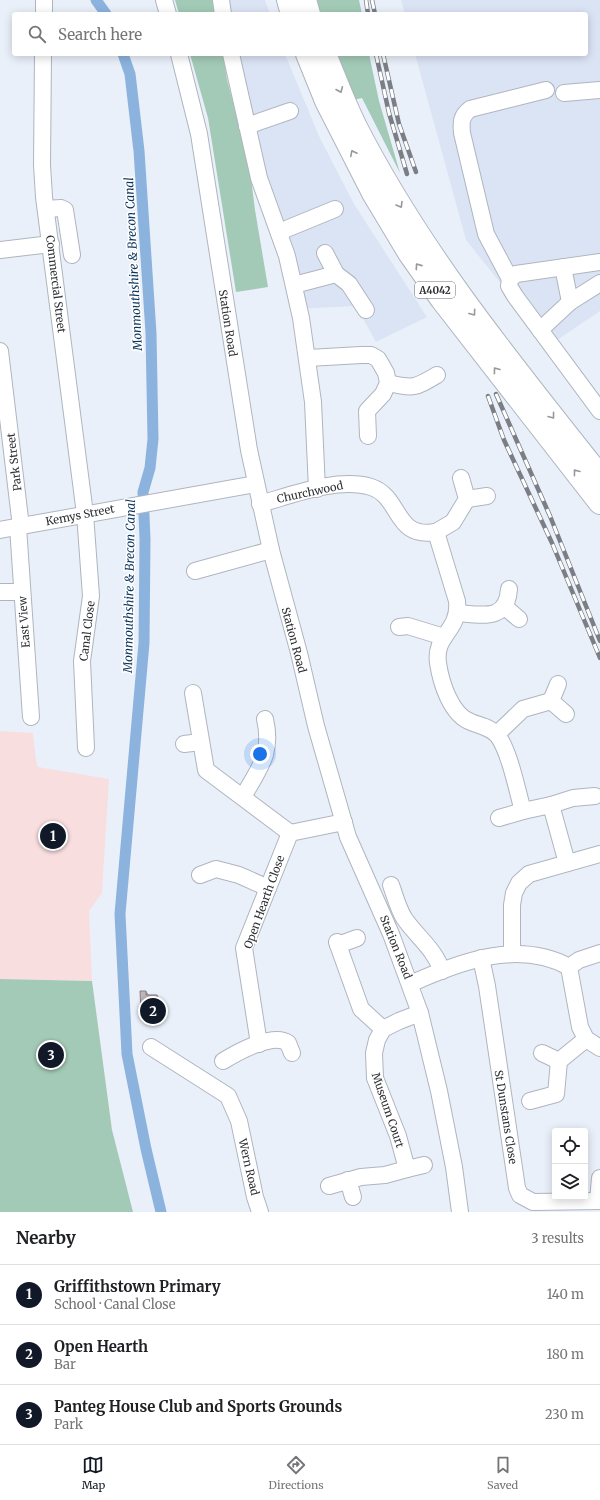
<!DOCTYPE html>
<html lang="en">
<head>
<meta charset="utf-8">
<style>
  body { margin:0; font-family:Merriweather,serif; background:#f6f6f6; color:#202124 }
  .controls { position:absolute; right:12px; bottom:12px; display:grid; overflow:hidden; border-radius:4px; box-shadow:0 2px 10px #0003 }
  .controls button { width:36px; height:36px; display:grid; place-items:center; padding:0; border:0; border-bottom:1px solid #e0e0e0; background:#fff; color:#202124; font:20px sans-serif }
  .you { position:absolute; left:260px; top:754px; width:14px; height:14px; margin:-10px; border:3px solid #fff; border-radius:50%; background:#1a73e8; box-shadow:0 0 0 6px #1a73e833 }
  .badge { display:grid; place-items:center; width:26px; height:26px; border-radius:50%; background:#111827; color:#fff; font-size:13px; font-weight:700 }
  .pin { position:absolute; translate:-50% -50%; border:2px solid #fff; box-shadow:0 1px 4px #0006 }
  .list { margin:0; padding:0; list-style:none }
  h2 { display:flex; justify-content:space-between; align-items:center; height:52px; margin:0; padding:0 16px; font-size:17px }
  h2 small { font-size:13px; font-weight:400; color:#757577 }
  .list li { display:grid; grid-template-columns:26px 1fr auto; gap:12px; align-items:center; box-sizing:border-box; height:60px; padding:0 16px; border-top:1px solid #e0e0e0 }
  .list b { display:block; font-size:15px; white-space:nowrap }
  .list p { margin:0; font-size:13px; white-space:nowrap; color:#757577 }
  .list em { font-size:13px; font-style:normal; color:#757577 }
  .icon { flex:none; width:22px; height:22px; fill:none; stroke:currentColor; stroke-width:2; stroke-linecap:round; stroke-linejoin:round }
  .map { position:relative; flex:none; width:600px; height:1212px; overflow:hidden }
  .search { position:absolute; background:#fff; box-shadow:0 2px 10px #0003; left:12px; right:12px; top:12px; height:44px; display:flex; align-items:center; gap:10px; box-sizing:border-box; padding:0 14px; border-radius:4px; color:#757577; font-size:15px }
  .sheet { height:232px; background:#fff }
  nav { display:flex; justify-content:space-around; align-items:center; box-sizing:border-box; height:56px; border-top:1px solid #e0e0e0; background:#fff; font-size:11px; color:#757577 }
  nav a { display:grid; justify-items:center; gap:2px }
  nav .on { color:#111827 }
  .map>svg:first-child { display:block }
  .built { fill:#dbe4f5 }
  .education { fill:#f9dee0 }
  .green { fill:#a3cab7 }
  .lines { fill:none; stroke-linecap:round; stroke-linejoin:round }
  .canal { stroke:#8cb3de; stroke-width:11 }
  .minor-casing { stroke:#afb5bf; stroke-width:18 }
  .highway-casing { stroke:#afb5bf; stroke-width:24 }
  .minor { stroke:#fff; stroke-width:16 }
  .highway { stroke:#fff; stroke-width:22 }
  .rail-casing { stroke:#7b7f85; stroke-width:4.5 }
  .rail { stroke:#fff; stroke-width:3; stroke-dasharray:9; stroke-linecap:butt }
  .wall { fill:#a59ca2 }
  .shaded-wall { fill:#867f84 }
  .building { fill:#c0b5bc; stroke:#867f84 }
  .oneway { stroke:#97989a }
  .labels { text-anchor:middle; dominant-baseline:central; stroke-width:3; stroke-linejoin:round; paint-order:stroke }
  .shield { fill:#fff; stroke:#6d6f72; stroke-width:1 }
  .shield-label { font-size:10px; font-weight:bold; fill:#2f3135 }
  .street-label { font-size:11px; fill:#2f3135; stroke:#fff }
  .water-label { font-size:12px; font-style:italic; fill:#0d365e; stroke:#fff }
</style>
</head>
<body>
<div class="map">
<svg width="600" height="1212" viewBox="0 0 600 1212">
  <rect width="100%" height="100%" fill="#eaf0fa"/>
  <g class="built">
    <path d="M213,0h52l5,14h-55z"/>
    <path d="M401,0h199v311l-50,34 -84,-105 -51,-186h171v-40h-181z"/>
    <path d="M223,54h62l34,82 35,68 73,113 -51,25 -20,-36 -62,3 -45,-147 -22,-82z"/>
  </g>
  <path class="education" d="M0,731l33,2 3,28 2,6 71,12 -7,114 -13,18 3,70 -92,-2z"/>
  <g class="green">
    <path d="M175,0h38l2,14h-36z"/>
    <path d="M316,0h43l3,14h-41z"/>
    <path d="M190,54h33l4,26 22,82 6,48 13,77 -32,5 -28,-174z"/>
    <path d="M336,54h33l10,47 21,72 -38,-75 -9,2z"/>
    <path d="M0,979l92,2 20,149 21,82h-133z"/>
  </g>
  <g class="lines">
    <g class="canal">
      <path d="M96,0l10,14"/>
      <path d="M123,54l7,20 9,77 12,182 2,106 -3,29 -7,24 2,47 -1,104 -24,271 7,140 19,95 15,63"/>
    </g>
    <g class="minor-casing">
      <g id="minor">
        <path d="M164,0l4,14"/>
        <path d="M221,0l2,14"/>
        <path d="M44,14v-14"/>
        <path d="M43,54l-1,111 2,32 41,317 6,82 -9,65 4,87"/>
        <path d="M179,54l20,80 50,316 22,100 28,103 17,73 32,111 43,97 29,79 19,78 15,76 6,45"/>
        <path d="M231,54l28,124 28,78 14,62 12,84 4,87"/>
        <path d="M564,93l36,-3"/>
        <path d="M247,126l43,-15"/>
        <path d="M46,209l15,-1 4,2 7,45"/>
        <path d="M279,232l56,-23"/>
        <path d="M0,250l51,-6"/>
        <path d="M325,253l11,21"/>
        <path d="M600,262l-84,12 -6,5 -1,7 6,10 85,115"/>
        <path d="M563,267l7,35"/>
        <path d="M510,279l-24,-45 -24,-101c-1,-11 -1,-17 8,-24l76,-19"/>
        <path d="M294,285l42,-11 13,10 17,26"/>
        <path d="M540,330l30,-28 30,-19"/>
        <path d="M0,351l21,176"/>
        <path d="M308,358l53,-3h10l7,4 8,14 2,10 -5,11 -16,17 1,25"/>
        <path d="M388,383c26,6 27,5 49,-8"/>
        <path d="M467,499l20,-3"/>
        <path d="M260,504c32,-9 78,-27 111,-17 31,10 22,52 65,45l21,69c3,31 -23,33 -19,62 3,20 13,52 33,59 9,4 20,5 27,14 12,17 19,54 25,75l28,-6 16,58"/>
        <path d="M18,527l13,190"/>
        <path d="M0,530l255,-46"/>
        <path d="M436,532l17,-10 14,-23 -6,-21"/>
        <path d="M195,571l76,-21"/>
        <path d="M0,592h22"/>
        <path d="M505,607l14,12"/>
        <path d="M458,613c25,2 49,8 51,-24"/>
        <path d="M399,627l9,-1 36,11"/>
        <path d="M558,684l-7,17 15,13"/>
        <path d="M193,693l13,77 84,63"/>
        <path d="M497,734l26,-25 28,-8"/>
        <path d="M184,744l17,-2"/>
        <path d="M243,797c16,-29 30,-43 22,-78"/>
        <path d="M551,805l22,-7 22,-2"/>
        <path d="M499,818l24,-7"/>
        <path d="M200,875l16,-6 23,6 29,13"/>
        <path d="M391,885c4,11 7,23 13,33 13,19 30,30 38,53"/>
        <path d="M337,942l24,67 22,20"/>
        <path d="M338,945l19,-7"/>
        <path d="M512,954v-49l2,-12 5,-10 10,-9 71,-20"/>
        <path d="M481,958l6,28 30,202 3,7 13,7 67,-1"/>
        <path d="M569,967l10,-7 21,-7"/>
        <path d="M410,984c49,-22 108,-45 159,-17l11,60 6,12 14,9"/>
        <path d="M259,1044l-15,-96 46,-115 54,-11"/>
        <path d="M151,1047l77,49 11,25 16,76 5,15"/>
        <path d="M542,1053l17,8"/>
        <path d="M223,1061c13,-8 50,-29 65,-18l4,10"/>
        <path d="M530,1101l26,-7 3,-33 27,-22"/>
        <path d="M407,1169l17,-4"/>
        <path d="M348,1180l5,17"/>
        <path d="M329,1186l32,-9 24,-2 22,-6 -9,-33 -23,-58 -1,-25 3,-13 6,-11 16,-8 21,-8"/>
        <path d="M598,1201l2,-23"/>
      </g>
    </g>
    <g class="highway-casing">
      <g id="highway">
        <path d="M288,0l4,14"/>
        <path d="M305,0l4,14"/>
        <path d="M307,54l19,47 47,92 36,60 33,47 158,203"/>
        <path d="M325,54c10,24 19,49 31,73 65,127 156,238 244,349"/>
      </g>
    </g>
    <use href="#minor" class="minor"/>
    <use href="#highway" class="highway"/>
    <g class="rail-casing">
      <g id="rail">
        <path d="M366,0l2,14"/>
        <path d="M372,0l3,14"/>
        <path d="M376,54l13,59 18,61"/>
        <path d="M383,54l16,70 17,48"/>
        <path d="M496,394l54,122 50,125"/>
        <path d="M488,396l16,44 48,103 48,115"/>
      </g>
    </g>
    <use href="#rail" class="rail"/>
  </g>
  <path class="wall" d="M146,991l3,4 13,6v18l-17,1 -4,-7z"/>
  <path class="shaded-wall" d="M157,995l5,6v18l-4,-7z"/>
  <path class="building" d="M140,991h6v4h11l1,17 -17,1z"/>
  <defs><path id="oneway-chevron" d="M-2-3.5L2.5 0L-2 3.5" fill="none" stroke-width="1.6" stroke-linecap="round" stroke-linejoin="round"/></defs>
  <g class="oneway">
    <use href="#oneway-chevron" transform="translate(340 90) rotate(67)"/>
    <use href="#oneway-chevron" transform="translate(353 153) rotate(-117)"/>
    <use href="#oneway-chevron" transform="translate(400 205) rotate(59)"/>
    <use href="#oneway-chevron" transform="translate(418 266) rotate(-125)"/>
    <use href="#oneway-chevron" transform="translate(473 313) rotate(54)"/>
    <use href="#oneway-chevron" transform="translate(496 370) rotate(-127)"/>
    <use href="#oneway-chevron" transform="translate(552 416) rotate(52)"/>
    <use href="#oneway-chevron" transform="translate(576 472) rotate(-128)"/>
  </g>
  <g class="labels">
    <rect class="shield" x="415" y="282" width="40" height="16" rx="3"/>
    <g class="shield-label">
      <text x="435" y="290">A4042</text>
    </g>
    <g class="street-label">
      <text transform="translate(56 284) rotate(83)">Commercial Street</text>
      <text transform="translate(228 323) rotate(81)">Station Road</text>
      <text transform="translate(14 462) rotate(-97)">Park Street</text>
      <text transform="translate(310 492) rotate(-12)">Churchwood</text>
      <text transform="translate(80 515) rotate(-11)">Kemys Street</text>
      <text transform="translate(24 622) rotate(-94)">East View</text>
      <text transform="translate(87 631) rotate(-83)">Canal Close</text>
      <text transform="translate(294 640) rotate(75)">Station Road</text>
      <text transform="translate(264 902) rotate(-70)">Open Hearth Close</text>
      <text transform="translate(396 947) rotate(68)">Station Road</text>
      <text transform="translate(388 1110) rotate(71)">Museum Court</text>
      <text transform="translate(506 1117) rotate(81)">St Dunstans Close</text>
      <text transform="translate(249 1167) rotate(77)">Wern Road</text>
    </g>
    <g class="water-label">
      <text transform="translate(133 264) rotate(-93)">Monmouthshire &amp; Brecon Canal</text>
      <text transform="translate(129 586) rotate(-89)">Monmouthshire &amp; Brecon Canal</text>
    </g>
  </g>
</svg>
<div class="controls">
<button><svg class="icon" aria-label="locate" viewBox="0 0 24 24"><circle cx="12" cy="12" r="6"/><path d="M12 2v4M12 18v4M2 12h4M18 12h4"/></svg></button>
<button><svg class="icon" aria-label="layers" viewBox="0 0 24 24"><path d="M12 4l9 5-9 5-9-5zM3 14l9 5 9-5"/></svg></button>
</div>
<div class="you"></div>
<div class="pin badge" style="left:53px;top:836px">1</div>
<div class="pin badge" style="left:153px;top:1011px">2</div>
<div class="pin badge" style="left:51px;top:1055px">3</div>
<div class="search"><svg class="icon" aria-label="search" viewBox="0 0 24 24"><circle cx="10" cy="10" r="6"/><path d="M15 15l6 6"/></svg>Search here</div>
</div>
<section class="sheet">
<h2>Nearby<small>3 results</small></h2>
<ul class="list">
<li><span class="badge">1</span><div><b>Griffithstown Primary</b><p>School · Canal Close</p></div><em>140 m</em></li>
<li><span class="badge">2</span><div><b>Open Hearth</b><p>Bar</p></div><em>180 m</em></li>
<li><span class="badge">3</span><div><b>Panteg House Club and Sports Grounds</b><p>Park</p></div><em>230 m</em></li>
</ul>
</section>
<nav>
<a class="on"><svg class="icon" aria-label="map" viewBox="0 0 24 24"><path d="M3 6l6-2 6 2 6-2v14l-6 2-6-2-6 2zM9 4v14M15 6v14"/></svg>Map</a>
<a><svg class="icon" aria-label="directions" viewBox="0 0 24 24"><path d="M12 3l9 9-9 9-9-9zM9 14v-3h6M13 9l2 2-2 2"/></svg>Directions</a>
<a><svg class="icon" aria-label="saved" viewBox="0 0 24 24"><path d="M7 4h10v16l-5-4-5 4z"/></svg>Saved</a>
</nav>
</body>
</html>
